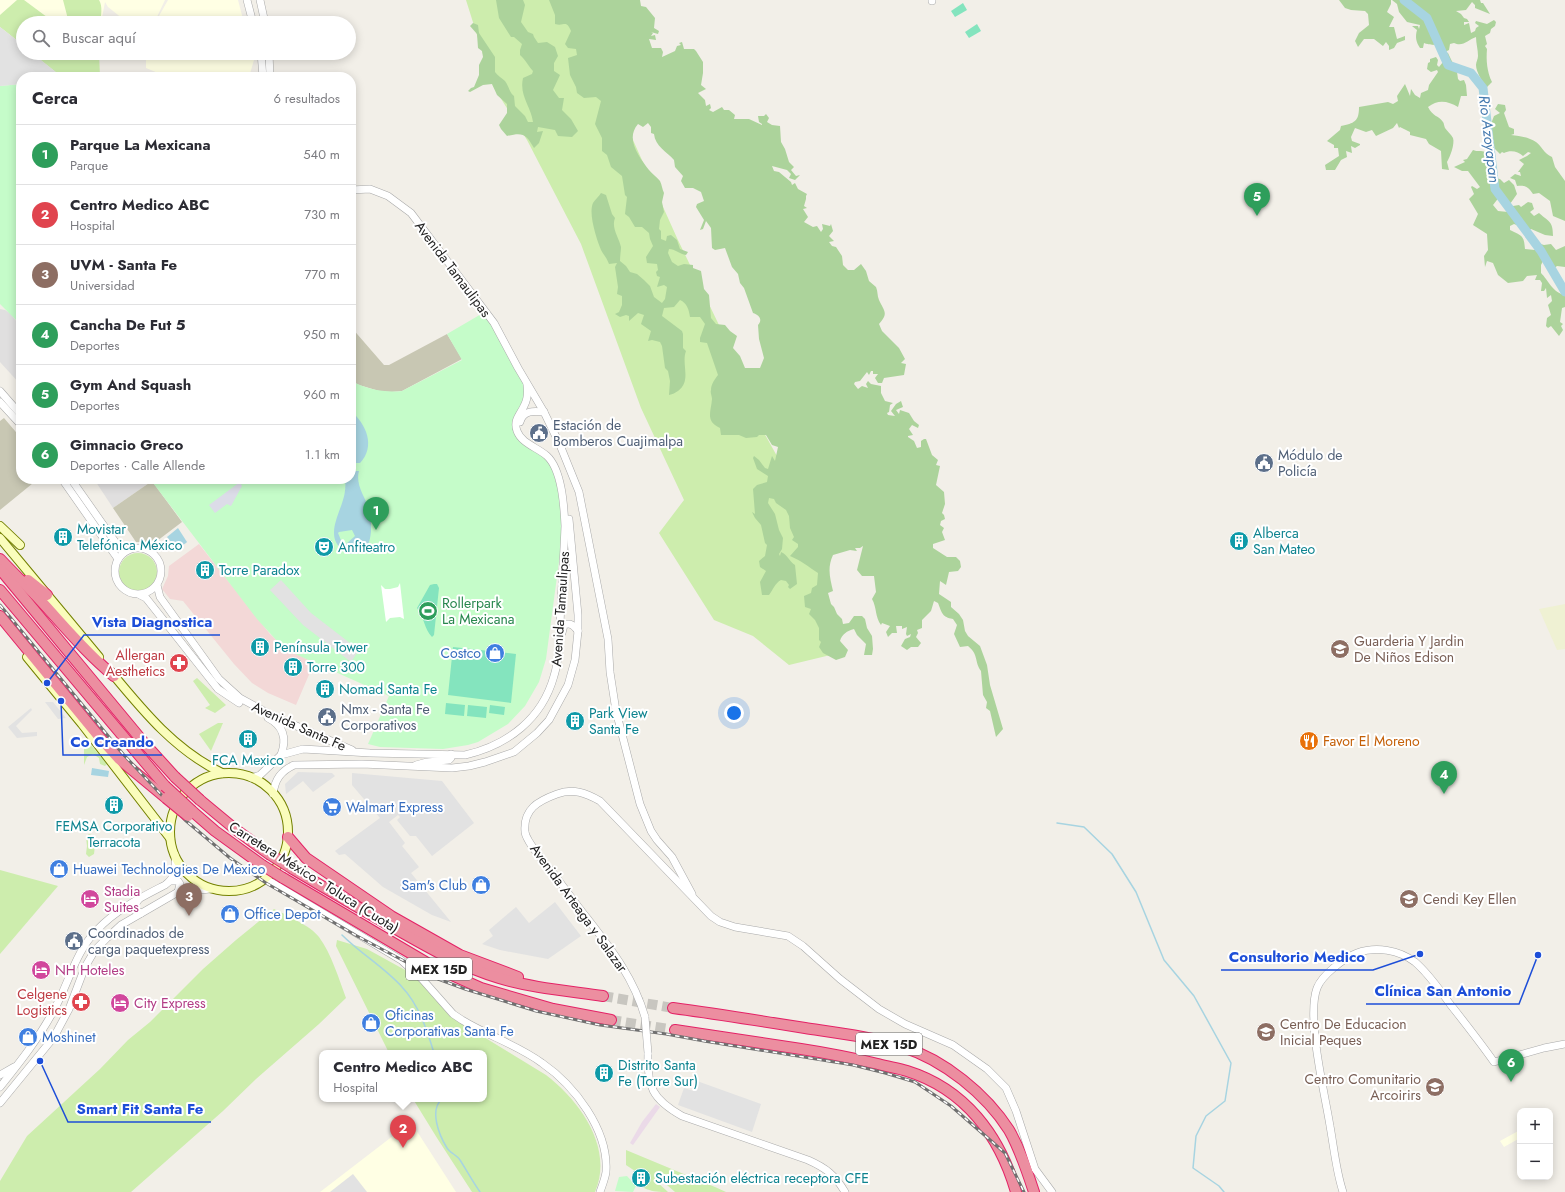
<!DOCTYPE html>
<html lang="es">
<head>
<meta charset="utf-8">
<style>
  body { margin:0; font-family:Jost,sans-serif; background:#f2f2f3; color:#2b2b33 }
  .controls { position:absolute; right:12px; bottom:12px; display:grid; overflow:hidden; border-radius:8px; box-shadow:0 2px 10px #0003 }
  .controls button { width:36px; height:36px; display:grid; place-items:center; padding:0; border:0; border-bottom:1px solid #e1e1e2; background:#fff; color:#2b2b33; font:20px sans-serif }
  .you { position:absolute; left:734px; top:713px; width:14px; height:14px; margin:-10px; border:3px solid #fff; border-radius:50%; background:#1a73e8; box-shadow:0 0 0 6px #1a73e833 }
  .badge { display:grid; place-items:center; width:26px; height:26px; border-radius:50%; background:#d30002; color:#fff; font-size:13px; font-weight:700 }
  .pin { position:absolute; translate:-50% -33px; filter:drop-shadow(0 1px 2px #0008) }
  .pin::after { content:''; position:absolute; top:21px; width:14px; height:12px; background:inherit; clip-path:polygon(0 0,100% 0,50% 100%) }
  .popup { position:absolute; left:319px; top:1050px; width:168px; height:52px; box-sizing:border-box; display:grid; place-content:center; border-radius:8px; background:#fff; filter:drop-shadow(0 1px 3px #0005); font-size:13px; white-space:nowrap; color:#7c7c81 }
  .popup b { font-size:15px; color:#2b2b33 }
  .popup::after { content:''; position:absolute; left:50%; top:100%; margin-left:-8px; border:8px solid transparent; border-top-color:#fff }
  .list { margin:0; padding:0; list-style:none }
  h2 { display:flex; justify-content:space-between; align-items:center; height:52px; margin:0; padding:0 16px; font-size:17px }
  h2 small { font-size:13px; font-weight:400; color:#7c7c81 }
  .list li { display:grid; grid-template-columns:26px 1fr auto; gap:12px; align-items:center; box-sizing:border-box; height:60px; padding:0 16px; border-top:1px solid #e1e1e2 }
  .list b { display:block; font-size:15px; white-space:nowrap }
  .list p { margin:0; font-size:13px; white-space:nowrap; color:#7c7c81 }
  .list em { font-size:13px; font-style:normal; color:#7c7c81 }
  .icon { flex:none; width:22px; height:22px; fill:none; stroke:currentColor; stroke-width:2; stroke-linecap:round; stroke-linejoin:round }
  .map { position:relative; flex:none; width:1565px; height:1192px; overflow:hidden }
  .search { position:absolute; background:#fff; box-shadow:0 2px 10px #0003; left:16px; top:16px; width:340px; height:44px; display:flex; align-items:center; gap:10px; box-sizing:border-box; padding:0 14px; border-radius:22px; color:#7c7c81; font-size:15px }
  .panel { position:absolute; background:#fff; box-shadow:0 2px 10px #0003; left:16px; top:72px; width:340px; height:412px; border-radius:16px }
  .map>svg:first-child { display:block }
  .residential { fill:#e0dfdf }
  .commercial { fill:#f3d8d7 }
  .industrial { fill:#ebdae8 }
  .education { fill:#ffffe4 }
  .construction { fill:#c8c7b3 }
  .farmland { fill:#eff1d3 }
  .grass { fill:#cdedad }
  .forest { fill:#acd39b; fill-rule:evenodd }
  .park { fill:#c5fcc9 }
  .pitch { fill:#84e4be }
  .parking { fill:#e2e2e2 }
  .plaza { fill:#dcdce8 }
  .water { fill:#a7d4e1; fill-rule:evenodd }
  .pier { fill:#fff }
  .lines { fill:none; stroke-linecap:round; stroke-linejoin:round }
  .stream { stroke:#a7d4e1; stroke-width:1.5 }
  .river { stroke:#a7d4e1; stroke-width:9 }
  .motorway-tunnel { stroke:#c8c6c0; stroke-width:10; stroke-dasharray:10 5; stroke-linecap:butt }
  .tertiary-casing { stroke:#a9a9a9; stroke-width:8 }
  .secondary-casing { stroke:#748100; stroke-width:10 }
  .motorway-casing { stroke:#e42266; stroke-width:12 }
  .tertiary { stroke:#fff; stroke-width:7 }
  .secondary { stroke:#fafdbc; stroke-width:8 }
  .motorway { stroke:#ec8ea0; stroke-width:10 }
  .rail-casing { stroke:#707070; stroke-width:3 }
  .rail { stroke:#fff; stroke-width:1.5; stroke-dasharray:4.5; stroke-linecap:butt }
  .tertiary-bridge-casing { stroke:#a9a9a9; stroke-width:8; stroke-linecap:butt }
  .motorway-bridge-casing { stroke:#e42266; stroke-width:12; stroke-linecap:butt }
  .tertiary-bridge { stroke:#fff; stroke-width:7 }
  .motorway-bridge { stroke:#ec8ea0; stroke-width:10 }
  .labels { text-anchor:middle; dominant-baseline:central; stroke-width:4; stroke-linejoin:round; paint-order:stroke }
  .shield { fill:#fff; stroke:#646464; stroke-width:1 }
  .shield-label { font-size:13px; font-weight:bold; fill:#222 }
  .street-label { font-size:14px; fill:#222; stroke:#fff }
  .service-label { font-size:14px; fill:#4e5e75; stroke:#fff; text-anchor:start }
  .culture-label { font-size:14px; fill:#0d838f; stroke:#fff; text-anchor:start }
  .leisure-label { font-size:14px; fill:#27864d; stroke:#fff; text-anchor:start }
  .education-label { font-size:14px; fill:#785e54; stroke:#fff; text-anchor:start }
  .shop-label { font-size:14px; fill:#366cbe; stroke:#fff; text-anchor:start }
  .health-label { font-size:14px; fill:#be3a42; stroke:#fff; text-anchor:end }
  .food-label { font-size:14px; fill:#c56008; stroke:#fff; text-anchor:start }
  .hotel-label { font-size:14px; fill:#b23c85; stroke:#fff; text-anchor:start }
  .water-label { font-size:15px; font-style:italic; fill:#457aaf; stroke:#fff }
  .leader { fill:none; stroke:#1d4ed8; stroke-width:1.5 }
  .callout-dot { fill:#1d4ed8; stroke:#fff; stroke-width:1.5 }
  .callout-label { font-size:15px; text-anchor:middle; font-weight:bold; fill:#1d4ed8; stroke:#fff; stroke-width:4; stroke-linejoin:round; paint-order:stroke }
</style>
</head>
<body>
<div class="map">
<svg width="1565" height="1192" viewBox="0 0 1565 1192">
  <rect width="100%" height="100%" fill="#f2efe8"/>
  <g class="residential">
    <path d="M0,309l5,1 5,3 7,9 4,3v60l-21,-23z"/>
    <path d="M94,479h56l2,2 -39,27z"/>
  </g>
  <path class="commercial" d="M199,544l71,90 14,13 30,16 -18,42 -28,-12 -16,-10 -18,-19 -51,-63 -13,-2 -8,-10 6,-13 1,-10z"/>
  <path class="industrial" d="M656,1104l4,3 -27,38 -3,-2 12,-21z"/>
  <g class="education">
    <path d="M0,0h165l-8,17 -4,6h-25l-20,-16 -3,-5 -4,21h-78v22l-23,-18z"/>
    <path d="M168,0h70l6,23h-89z"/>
    <path d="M146,53h106l2,7 -5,17h-81l-22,-9z"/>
    <path d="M411,1122l45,70h-136z"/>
    <path d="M1520,1130v8l-16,9 -4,-6z"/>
  </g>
  <g class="construction">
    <path d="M351,327l33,38h5l58,-31 15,25 -60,32 -11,1 -12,-1 -20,-6 -8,-4z"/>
    <path d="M4,418l17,20v41h17l-38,31v-89z"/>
    <path d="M152,481l30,41 -29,22 -7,-2h-10l-23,-34z"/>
  </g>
  <path class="farmland" d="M1565,604v45l-8,1 -18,-41z"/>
  <g class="grass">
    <path d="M17,0h7l31,23h-32v22l-23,-18v-12z"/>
    <path d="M63,0h36c4,6 2,16 1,23h-31z"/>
    <path d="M466,0h106l30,71 75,167 55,114 7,36 48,86 30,79 26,99 -54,13 -36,-29 -39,-16 -55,-87 25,-33 -43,-92 -60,-164 -54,-104 -34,-54z"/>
    <path d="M32,53h67l1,24h-38z"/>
    <circle cx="138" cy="572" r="19"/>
    <path d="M197,678l29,27 -11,8 -10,-5 5,-3 -17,-24z"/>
    <path d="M218,723h5l-12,28 -12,-17z"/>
    <path d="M91,745l16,19 -2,2 -5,-2 -1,-6 -6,-4 -6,3 -3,8v-17l2,-2z"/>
    <path d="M89,834l5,2 1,9 -1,9 -5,3 -3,-3 1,-8 -1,-9z"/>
    <path d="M0,870l58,16 -58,68z"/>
    <path d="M274,909c12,6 37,17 45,28 12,16 20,42 27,61l-27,26 -63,55 -33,32 -92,81h-131v-11l27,-45 73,-67 28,-29 22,-18 53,-53 33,-29z"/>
    <path d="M337,940l30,9 49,27 45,47 85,52c34,26 68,73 49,117h-123l-35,-54 -24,-39h71v-46h-95l-53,-107z"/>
    <path d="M626,1150l89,37 11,5h-51l-8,-7 -11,-4 12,11c-17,0 -26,-2 -37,-15h3v1l10,6 4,-7 -11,-6 -2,3v-3l-9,-6z"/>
  </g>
  <g class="forest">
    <path d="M496,0h27l2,5 -4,17 7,10 5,2 1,3 4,6 9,-1 8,5 3,9 -4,7v8l6,4 -7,15 6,8h5l-2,12 9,9 7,12 -6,6 -14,-1 -3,-6 -17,-3 -1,5 6,-1 -4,12 -5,5c-8,-14 -11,-16 -27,-12l-6,-7 -2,-4 8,-12v-9l-10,-9 -5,-11 -9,1 -13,7 -2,-1 3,-3 3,-1 5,-12v-10l4,-8 -1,-6 -4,-3 -1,-14 -7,-8 3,-3 5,2 1,8 16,24v15c3,4 7,6 10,9 4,5 4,11 9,15l1,10 10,10 3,6h5c-2,-16 -14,-26 -10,-44l9,-4 1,-3c-5,-5 -7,-11 -13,-16v-5l2,-6 -8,-7h-3l-12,-19z"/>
    <path d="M549,0h91l1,6 5,1 9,11 -1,10 5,3 -1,3 -7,-2 2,1 -2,3 4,-1 1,5 -7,-1 3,9h9l2,4 -1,5 13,-6 2,-5 4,-1 -2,-2 3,-1 2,7h10l2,2 7,11v11l-2,12 5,4 -8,4 7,7 1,6 4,-2 1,4 -2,2 4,2 9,-5 2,3h5l6,5 -1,4h15l13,6v-1l-3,-2 -1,-6h6l2,-2 3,4 -2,4 5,3 8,1 1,16 4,7 4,13 5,5 -3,3 5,6 4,-1 -5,5 -6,-2 2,-4 -4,-4 -15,-4 2,5 5,1 12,10 1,3 3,-2 3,6 9,5 -1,2v3l-2,7 3,2 -4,1 5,8 -4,5 9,5 4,-1 4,6 2,-3 -1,-5 8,2 1,-2 2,7 -4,5 5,5 -5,1 3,4 4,1 6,9 1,9 5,5h6l7,-6 5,7 3,10 7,6c2,4 1,9 3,13 5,11 10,13 0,24l3,7 17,17 6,11 -4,4 5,1 -2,11 -20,3 -2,5h-4l-3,-5 3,-4h-5v-3h-2l-2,4 -2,-3 -7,9 -5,1 -1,2 4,5 4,-3 6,2 -2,-4 2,-3 3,3 10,2v7l4,8 8,2 -3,2 -1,7 -2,1 1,2 7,1 -4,-5 5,-7 5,-3 2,6 -7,3 3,4 1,-4 9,3 5,8 5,4 -1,3 -6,-3 -3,4 4,6 -5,1v1l6,4 3,7 4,-1v-6l3,-2h2l6,16 6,5 -2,5 4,1 -4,19 8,7 1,12 -3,9 2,2 1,4 -4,2 -1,4 4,3 -2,4 3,8 -12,4v4l14,9h9l4,4 1,6 -3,4 -9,1 -3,13 -6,-4 -1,13 12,8v5l8,7 4,6 2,11 3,5 12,10 7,19 3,20 13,44 -7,8 -6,-26 -4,-3 1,-6 -4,-7 -2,-24c-7,-10 -2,-16 -13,-25l-8,1 -6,-13 3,-9 -4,-6c-11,-2 -11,-6 -15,-16l-4,-2 -3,10 -9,9v8l-5,2 1,3 -2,4 5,6 -3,4h-7l-4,3 -6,-4 4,-7 5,-2 1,-3 -4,2 -1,-2 1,-7 -5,2v-3h-6l1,7h-5l-4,4 -2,-5 4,-6 -8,-3 -1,2c-6,-8 -4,-17 -9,-26l4,-7 -2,-16h-12l-5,-6 6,-24 -3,2h-5l2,3 -7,-1 -17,5c-6,13 -3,23 0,36l-5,2 3,11 3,3 3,7 5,5 1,5 6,-1 5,-7h8l3,3 2,9 5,8 1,13 -1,6h-8l2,-11 -9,-9 -3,-6c-7,2 -12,5 -14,12l8,9 -3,7 -9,3 -13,-7 -4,-6 2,-5 -2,-2v-12l-4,-8 -6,-6 2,-5 -6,-2 -1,-11 7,-3 1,-5 5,-3 1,-12c-9,-6 -18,-13 -28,-17l8,-9v-3l-6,-4 2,-3 -4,-9 -1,-12 -3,-6 -10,-7 -2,-4 -5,-1 -1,5 7,11 4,16 4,8 -1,11 -3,5 1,2 1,-4c7,3 8,9 14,13l2,19 -7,5 -2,-2 1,-2 -3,-4 -5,-1c-6,3 -8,10 -12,15h-7l-2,-13 6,-11 -6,-4 -1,-6 6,-5 2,-11 -2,-2 -4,-18 -6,-7 -3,-6 3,2 -2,-25 4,-4 10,-3 1,-6 -11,-7 -4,-11 1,-2 5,4 6,8 3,1 4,-13 3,5 3,-14 -6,-2 -6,-10h-7l-2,2 -11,1 -7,-3h-18l-1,-7c-15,-7 -9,-16 -8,-29 0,-3 -2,-6 -1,-9 0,-6 4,-11 7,-15l-11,-32 -7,-1v-4l5,-14 -5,-7h-10c-1,-7 -3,-14 -10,-17l-6,7 -10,1 -2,8 20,15 1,3v14l3,3c-5,13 6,30 -8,40 -3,2 -5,3 -9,4l1,-14 -2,-10 -3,-3 -3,-22 -2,-4 -8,-2 -4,1 3,-10 -10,-7 3,-9 -6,-2 -9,8v-5l-3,-1 -6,2 -5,-3 4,-2 3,-7v-9l-5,-2 1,-7 -3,-20 2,-4 -8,1c-2,-6 -6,-10 -8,-14 -4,-10 -13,-36 -8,-47 2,-3 6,-7 8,-10l5,2 6,19 3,4c-4,10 4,20 6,29 0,4 -1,9 -1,14l6,5 4,6 7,2 7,6 6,6 4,11 8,6 3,-4 2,-12 -3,-2 -7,2 3,-10 -3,-1 -1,-4 2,-2 -1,-6 -10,-1 -1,-6 7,-11 -3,-7 -1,-6 -7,-6h-7l-6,-10 -4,-3 2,-17 -2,-2 -3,-19 -11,-9 -4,-12 -5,-4v-13l-7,-14 6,-23 -5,-4 -12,1 -7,-5 -1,-6 -6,-12 -2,-17 9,-3 -1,-6 -8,-1 -3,-4 6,-13c-5,-12 -7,-4 -16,-7v-9zM648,123l3,4v6l3,1c1,12 13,18 20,26l1,7 8,9 -2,5 4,7h8l8,4 3,9 -7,3 -1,3 8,13 -4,10 3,-1 3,-8 5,7 1,20 3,2 10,-2 7,19 6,7 2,9 4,5 9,25c6,2 10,6 5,12l1,14 5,19 -4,10h-15l-5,-12 -7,-8 4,-12 -7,-5 -5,-6 -9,-1 -5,-6 -2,-23 -5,-6 -3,-18 -8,-3v-3l-9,-1 -6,2 -6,-4 -4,-9 1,-4c6,0 11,5 17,6l2,-3 -8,-3 -3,-9 -6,-5 -4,1 -1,5 -5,-2v-8l-2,-2 1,-9 4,-8 -2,-10 2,-9c-2,-4 -2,-8 -4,-12 -3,-4 -8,-7 -11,-11 -10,-13 -24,-31 -11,-46l5,3z"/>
    <path d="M1339,0h52v4l-4,8 7,5 -5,10h5l3,12 8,-3v4l-8,3 -3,5 -5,2v-4l-3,-4 -3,4 -9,-7h-10l-6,8 -3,-6 4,-8 10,-8 -1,-11 -3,-3 -14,-1 -6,-2z"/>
    <path d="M1392,0h88l1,3h2l7,11 -15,-6v-3l-3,-3 -6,8 -10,1 5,3 3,4 3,1 2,3h-5v3l5,-2 2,10 4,-2 1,-3 3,-2 -4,-3 1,-2 11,3 7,-4 2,2 -1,4 -4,3 -1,4 -5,3 2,8 -2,2 2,3c-1,11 0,23 5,33l-5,5c-4,-4 -11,-15 -11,-22 0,-3 2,-6 2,-9 0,-6 -2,-13 -2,-19 -8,3 -13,10 -22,6l-4,1 -1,6 -4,2 3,1 9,19 1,7 2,2 4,-1 2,5 1,11h-6l-3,11c-10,-6 -20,-8 -30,0 5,10 10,8 15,15 1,1 1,4 2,6 2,3 6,6 8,10 2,6 -3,19 -6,24l2,8 -7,-1 -1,-18 -12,-7 -3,-5 -16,-4v-3l-10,-5 -1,1 -2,-5 -4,5 -17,8 -4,-6 -6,2 -11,-4 -4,9 1,4 8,3v1l-5,3 -4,-2 1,7 -6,-2 1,6 -6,3 -6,10h-9l-1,-5 14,-9 -1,-8h-4v-3l-7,-4 13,-11 1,-4c13,-3 18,-4 18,-19l29,-5 5,2 5,-3 -1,-5 8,-12 5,12 1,-7 4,6 5,3 1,-5 7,-3 1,-5 9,-13 -1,-2 -6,2 -4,-3 1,-6 2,-1v-3l6,-2 2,3 -1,5 2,2 8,-10 -6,-1c-3,-15 -6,-9 -17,-13l-1,5h-3c-4,-6 -5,-11 -3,-18l-5,-4h6l1,3 1,-4 -13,-3 -8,-10 -2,-8z"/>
    <path d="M1498,104l7,1 1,5 -2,3 5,14 5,2v5l-3,1c9,1 17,2 25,7 5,3 8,12 16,15l3,10 10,14v40l-12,-5 -3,-15 -11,-8 -6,1c-5,-7 -7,-9 -16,-8l-2,-6 -5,-2 5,-4 6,2 -1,-4h-2l6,-8 -5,-4 8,-4 4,-3 -3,-1 -5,4c-5,-5 -13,-6 -19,-3l-2,-1 -2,2 -5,-5 -6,-20 5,-13 6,-3 -5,-4z"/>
    <path d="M1473,150c4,2 9,0 12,2 10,6 9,17 9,26l6,1 4,4 5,-3 5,5 3,9 -7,10 -10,-8 -7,9 5,6 10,1 5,-6 6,-1 2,2 7,-5 4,1 2,6 -4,3 4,4 5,-3c10,9 14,8 14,23l-8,-1 -14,-6 -2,1v3l-10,-7 -5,-2 -4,2v4c12,6 14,5 15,19l10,1 -1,-8 10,3 7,-1 5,6 9,-4v21l-8,-1 -5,4 -3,-7 -6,-2 -2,4v8c7,7 12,20 24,22v12l-3,1 -2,14 3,2 -2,2 2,4 -4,6 -8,-10 -3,2 -2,-2 1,-8 4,-3 -3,-10 4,-4 -1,-6 -4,3 -1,-10 -2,3h-3l1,-8 -2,-3h-5l2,-5 -10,1 -4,5 -15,2 -10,-8 -5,-12 -6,-2 -2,6 -1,-11 4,-6 -1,-16 -14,-9 5,-11 -9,-15 5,-5 -3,-7 1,-1 5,3 3,-2 -12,-16h-6l-8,-4 11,-5 -2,-2 4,-1z"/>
  </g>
  <g class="park">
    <path d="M21,84v241l-21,-21v-218z"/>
    <path d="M483,313l5,7 38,65v7l-11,34 29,31 8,11 9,30 1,41 -16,120 -7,23 -14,24 -17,18 -30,18 -10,3 -25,4 -63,-2 -12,-3 21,-48 -96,-43 -15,-11 -21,-23 -107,-140h201v-98c16,8 33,12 51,10l60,-31 -15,-26z"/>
    <path d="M627,1176l9,10 -3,6 -18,-1 4,-14z"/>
  </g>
  <g class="pitch">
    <path d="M963,3l4,7 -12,7 -4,-6z"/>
    <path d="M977,24l4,7 -12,7 -4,-6z"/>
    <path d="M434,584h3l2,4 -5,47 -2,2c-8,-8 -8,-21 -15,-29l13,-23z"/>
    <path d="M453,647l63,7 -5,49 -63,-8z"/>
    <path d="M446,703l19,2 -1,11 -19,-2z"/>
    <path d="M468,705l19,2 -1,11 -19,-2z"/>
    <path d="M490,705l15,2 -1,8 -15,-2z"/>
  </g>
  <g class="parking">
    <path d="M0,27l23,18v8h9l30,24h-41v7l-21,2z"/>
    <path d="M281,580l30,33 48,37 -8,12 -48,-37 -33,-35z"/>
    <path d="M45,702h8l13,16 -8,1z"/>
    <path d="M31,708l1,2 -16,16 6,7 15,-1v4l-20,2 -9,-11z"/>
    <path d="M298,772l34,1 3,3 -22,16 -10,-11 -17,13 -1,-10z"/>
    <path d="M352,773l90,8 32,42 -42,33 -16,-20h-6l-13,-16 3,-3 -2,-2 -9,7 16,21 -3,3 17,21 -8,6 40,49 -19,-7 -49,-28 -38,-33 -6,1 -4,-4 45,-33 -28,-33z"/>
    <path d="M555,902l26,34 -33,23 -48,-9 -18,-6 11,-8 -4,-6 27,-23 13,16z"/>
    <path d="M697,1081l64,23 -9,28 -74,-27 6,-17 10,3z"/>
    <path d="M353,1174l14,18h-37z"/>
  </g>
  <path class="plaza" d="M240,482l2,4 -11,20 -4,-2 -12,9 -6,-8z"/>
  <g class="water">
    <path d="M351,411c15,13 25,35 9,52h-9z"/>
    <path d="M351,471h8c-4,13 6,26 10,38 3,13 5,39 -10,44 -5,2 -11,1 -15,-2 -19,-13 -6,-34 -1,-51 2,-6 3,-14 2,-21h6zM352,530l3,6 -10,9h-2l-5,-12 1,-1z"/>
    <path d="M178,528l9,14 -1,1 -9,6 -10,-12z"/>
    <path d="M92,768l17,3 -1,6 -17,-2z"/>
  </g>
  <path class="pier" d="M400,583l4,36 -4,-2 -10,1 -4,4 -5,-37 4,4h5l8,-2z"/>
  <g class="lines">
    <g class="stream">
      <path d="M1057,823l27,4 28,27 24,38 28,68 30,36 37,67 -6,38 -19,15 -10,20 -3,32 26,18 5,6"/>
      <path d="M342,935c19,19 42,32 60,52 17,18 25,43 32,66"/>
      <path d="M442,1099c-13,11 -3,36 5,49 3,5 10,7 13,12 7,11 13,22 20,32"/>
    </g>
    <path class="river" d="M1404,0l23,18 21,47 23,8 12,15 12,101 46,62 24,41"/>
    <g class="motorway-tunnel">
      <path d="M603,996l70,12"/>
      <path d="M611,1020l64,10"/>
    </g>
    <g class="tertiary-casing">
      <g id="tertiary">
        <path d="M247,0l6,23"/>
        <path d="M260,0l5,23"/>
        <path d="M932,0v1"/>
        <path d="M261,53l2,24"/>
        <path d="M269,53l1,24"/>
        <path d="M351,190l19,-1 18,7 23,17 83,110 24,45 26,44 16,33 19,47 29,147 2,33 6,39 24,93 11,27 6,9 15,17 20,37"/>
        <path d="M0,391l21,24"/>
        <path d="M0,402l21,23"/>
        <path d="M520,422c3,-12 14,-11 24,-10"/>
        <path d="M62,479l56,80"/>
        <path d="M71,479l52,74"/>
        <circle cx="138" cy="571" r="23"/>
        <path d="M157,585l3,12 59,82 21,19 31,17 81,35"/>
        <path d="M140,595l6,3 4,5 68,86 21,14"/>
        <path d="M562,633l2,-8c7,-3 10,1 14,6"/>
        <path d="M268,718c16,8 19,21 13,37"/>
        <path d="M416,765l11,-3 22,-2 2,-2v-4"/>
        <path d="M251,778l9,-3 21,-20 22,-6 67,4 95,2c43,-10 77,-36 89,-79 7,-23 5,-47 7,-70 1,-27 3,-53 4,-80 -1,-20 -3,-56 -18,-70 -10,-9 -25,-12 -30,-25 -4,-11 3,-16 7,-25 4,-7 4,-14 3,-21"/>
        <path d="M273,794c2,-15 8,-23 21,-29l68,-1 90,4 17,-2 16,-4 29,-10 23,-19 12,-13 19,-35 7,-25 3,-29v-16l-9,-96"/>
        <path d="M266,879l135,81 21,19 31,35 9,6c26,16 56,25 80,43 32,22 67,67 64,109 -1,7 -4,14 -6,20"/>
        <path d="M171,881h7l2,3 -2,8"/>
        <path d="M139,899l-5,7v4l7,3"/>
        <path d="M645,1017c-11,-39 -34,-68 -58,-99 -11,-14 -22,-29 -33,-44 -7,-8 -28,-33 -29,-42 -2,-23 13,-31 32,-38 16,-6 29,-1 43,7l111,115 9,6 15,5 53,9 15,10 37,33 39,30 26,15 48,21 34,24 19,19 10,23 19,58 17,23"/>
        <path d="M648,1053c-1,34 4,46 34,63l126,44c18,8 27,15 37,32"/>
        <path d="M0,1075l14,-8"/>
        <path d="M0,1087c20,-25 39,-49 54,-77 15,-27 21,-58 43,-80 20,-21 43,-32 68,-45 11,-8 11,-17 10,-30"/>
        <path d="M0,1103l54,-66 15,-28 16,-42 10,-17 12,-12 14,-13 57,-33 33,-3"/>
        <path d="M1343,1192c-7,-21 -9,-44 -13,-66 -5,-32 -24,-108 -13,-138 5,-13 27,-30 40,-35 19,-7 42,-3 58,9 14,12 24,27 35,42 15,19 30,38 44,58l50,-14 21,-4"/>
      </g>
    </g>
    <g class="secondary-casing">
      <g id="secondary">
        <path d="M0,526l20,19"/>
        <path d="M0,538l99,119"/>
        <path d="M27,657l55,67 88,114"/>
        <path d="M111,672c33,40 64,78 111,101"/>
        <circle cx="229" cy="832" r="59"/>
      </g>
    </g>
    <g class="motorway-casing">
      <g id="motorway">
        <path d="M0,559c13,14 28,28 41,42 24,26 46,53 73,75"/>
        <path d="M0,569l145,175 30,33"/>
        <path d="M28,580l19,15"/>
        <path d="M0,590l165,196"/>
        <path d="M0,616l101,123 18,20 47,39"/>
        <path d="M200,800l35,29 34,25"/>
        <path d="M192,811l23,20 47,34"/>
        <path d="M288,837l18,21 85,58 69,39 58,22"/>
        <path d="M293,869c37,22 73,43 110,64 30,17 62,35 96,45 33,10 70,13 104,18"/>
        <path d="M283,878l151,89 47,21 72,21 58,11"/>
        <path d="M673,1008c44,6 88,13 132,20 33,5 67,9 98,19 41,13 83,47 106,83 11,19 18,41 25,62"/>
        <path d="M675,1030c42,6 84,13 126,19 26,4 51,9 77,15 10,3 20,4 29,7 58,18 93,65 109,121"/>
      </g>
    </g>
    <use href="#tertiary" class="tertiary"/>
    <use href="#secondary" class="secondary"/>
    <use href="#motorway" class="motorway"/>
    <g class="rail-casing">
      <path id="rail" d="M0,605l123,149 62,66 45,38 36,25 91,53 81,43 27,10 71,22 64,14 66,9 38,7 149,24 32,8 30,9 36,24 54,47 19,39"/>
    </g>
    <use href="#rail" class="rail"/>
    <g class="tertiary-bridge-casing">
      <path id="tertiary-bridge" d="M645,1017l3,36"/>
    </g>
    <g class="motorway-bridge-casing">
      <g id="motorway-bridge">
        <path d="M175,777l25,23"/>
        <path d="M165,786l27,25"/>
        <path d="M166,798l22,18"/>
        <path d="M269,854l24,15"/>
        <path d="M262,865l21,13"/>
      </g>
    </g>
    <use href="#tertiary-bridge" class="tertiary-bridge"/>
    <use href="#motorway-bridge" class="motorway-bridge"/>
  </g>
  <defs>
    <g id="civic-disc" transform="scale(1)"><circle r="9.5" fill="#5c6f8a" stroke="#fff"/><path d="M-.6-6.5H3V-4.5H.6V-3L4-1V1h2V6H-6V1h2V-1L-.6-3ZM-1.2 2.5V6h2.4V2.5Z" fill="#fff"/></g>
    <g id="building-disc" transform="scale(1)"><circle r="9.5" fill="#0f9aa8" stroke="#fff"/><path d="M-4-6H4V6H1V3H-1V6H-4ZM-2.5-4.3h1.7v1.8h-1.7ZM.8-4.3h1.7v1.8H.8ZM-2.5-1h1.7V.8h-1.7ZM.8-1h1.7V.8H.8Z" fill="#fff"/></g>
    <g id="theatre-disc" transform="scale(1)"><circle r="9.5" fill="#0f9aa8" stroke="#fff"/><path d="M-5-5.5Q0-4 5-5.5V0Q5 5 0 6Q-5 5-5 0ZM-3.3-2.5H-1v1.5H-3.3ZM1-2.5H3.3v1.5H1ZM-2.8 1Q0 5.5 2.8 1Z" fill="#fff"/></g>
    <g id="stadium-disc" transform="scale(1)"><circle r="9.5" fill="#2e9e5b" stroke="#fff"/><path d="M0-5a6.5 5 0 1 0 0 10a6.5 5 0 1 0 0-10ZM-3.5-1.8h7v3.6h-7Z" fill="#fff"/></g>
    <g id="school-disc" transform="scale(1)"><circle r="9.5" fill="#8d6e63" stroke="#fff"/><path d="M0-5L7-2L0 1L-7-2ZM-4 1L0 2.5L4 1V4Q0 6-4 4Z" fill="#fff"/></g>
    <g id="shop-disc" transform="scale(1)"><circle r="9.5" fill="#3f7fe0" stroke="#fff"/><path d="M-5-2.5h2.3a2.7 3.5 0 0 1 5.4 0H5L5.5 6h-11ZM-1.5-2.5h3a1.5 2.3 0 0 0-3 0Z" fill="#fff"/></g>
    <g id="pharmacy-disc" transform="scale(1)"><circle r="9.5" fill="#e0444e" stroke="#fff"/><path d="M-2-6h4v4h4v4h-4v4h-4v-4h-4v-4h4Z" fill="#fff"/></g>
    <g id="restaurant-disc" transform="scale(1)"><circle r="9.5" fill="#e8710a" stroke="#fff"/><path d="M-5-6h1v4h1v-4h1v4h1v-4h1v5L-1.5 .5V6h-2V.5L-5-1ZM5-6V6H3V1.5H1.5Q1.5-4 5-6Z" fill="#fff"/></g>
    <g id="supermarket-disc" transform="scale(1)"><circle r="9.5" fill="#3f7fe0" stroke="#fff"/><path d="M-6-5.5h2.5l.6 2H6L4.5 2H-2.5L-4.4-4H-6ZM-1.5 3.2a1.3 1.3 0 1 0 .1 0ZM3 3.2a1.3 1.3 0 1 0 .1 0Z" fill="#fff"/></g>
    <g id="hotel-disc" transform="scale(1)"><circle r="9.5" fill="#d1479c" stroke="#fff"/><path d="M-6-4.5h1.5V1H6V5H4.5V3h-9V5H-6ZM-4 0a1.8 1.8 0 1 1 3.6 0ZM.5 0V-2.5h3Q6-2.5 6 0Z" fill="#fff"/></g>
  </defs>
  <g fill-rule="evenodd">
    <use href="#civic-disc" x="539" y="433"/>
    <use href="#civic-disc" x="1264" y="463"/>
    <use href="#building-disc" x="63" y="537"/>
    <use href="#building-disc" x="1239" y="541"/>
    <use href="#theatre-disc" x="324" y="547"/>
    <use href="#building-disc" x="205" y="570"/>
    <use href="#stadium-disc" x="428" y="611"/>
    <use href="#building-disc" x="260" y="647"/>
    <use href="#school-disc" x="1340" y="649"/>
    <use href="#shop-disc" x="495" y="653"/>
    <use href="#pharmacy-disc" x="179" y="663"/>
    <use href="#building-disc" x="293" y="667"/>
    <use href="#building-disc" x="325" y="689"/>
    <use href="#civic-disc" x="327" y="717"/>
    <use href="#building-disc" x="575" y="721"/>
    <use href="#building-disc" x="248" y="739"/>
    <use href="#restaurant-disc" x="1309" y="741"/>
    <use href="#building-disc" x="114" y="805"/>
    <use href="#supermarket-disc" x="332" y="807"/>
    <use href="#shop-disc" x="59" y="869"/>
    <use href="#shop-disc" x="481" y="885"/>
    <use href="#hotel-disc" x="90" y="899"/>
    <use href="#school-disc" x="1409" y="899"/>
    <use href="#shop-disc" x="230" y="914"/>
    <use href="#civic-disc" x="74" y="941"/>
    <use href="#hotel-disc" x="41" y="970"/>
    <use href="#pharmacy-disc" x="81" y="1002"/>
    <use href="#hotel-disc" x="120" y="1003"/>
    <use href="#shop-disc" x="371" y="1023"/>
    <use href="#school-disc" x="1266" y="1032"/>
    <use href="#shop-disc" x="28" y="1037"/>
    <use href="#building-disc" x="604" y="1073"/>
    <use href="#school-disc" x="1435" y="1087"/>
    <use href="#building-disc" x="641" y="1178"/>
  </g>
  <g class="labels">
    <g class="shield">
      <rect x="406" y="958" width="66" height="22" rx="3"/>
      <rect x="856" y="1033" width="66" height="22" rx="3"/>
    </g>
    <g class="shield-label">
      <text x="439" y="969">MEX 15D</text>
      <text x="889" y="1044">MEX 15D</text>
    </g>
    <g class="street-label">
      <text transform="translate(453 269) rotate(53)">Avenida Tamaulipas</text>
      <text transform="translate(560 609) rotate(-86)">Avenida Tamaulipas</text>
      <text transform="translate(299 726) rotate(24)">Avenida Santa Fe</text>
      <text transform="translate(314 877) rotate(32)">Carretera México - Toluca (Cuota)</text>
      <text transform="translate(579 908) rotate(54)">Avenida Arteaga y Salazar</text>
    </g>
    <g class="service-label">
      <text x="553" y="425">Estación de<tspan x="553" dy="16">Bomberos Cuajimalpa</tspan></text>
      <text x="1278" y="455">Módulo de<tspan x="1278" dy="16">Policía</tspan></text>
      <text x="341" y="709">Nmx - Santa Fe<tspan x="341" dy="16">Corporativos</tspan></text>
      <text x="88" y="933">Coordinados de<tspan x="88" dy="16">carga paquetexpress</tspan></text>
    </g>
    <g class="culture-label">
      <text x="77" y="529">Movistar<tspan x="77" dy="16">Telefónica México</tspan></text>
      <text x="1253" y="533">Alberca<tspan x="1253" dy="16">San Mateo</tspan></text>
      <text x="338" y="547">Anfiteatro</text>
      <text x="219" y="570">Torre Paradox</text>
      <text x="274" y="647">Península Tower</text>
      <text x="307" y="667">Torre 300</text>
      <text x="339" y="689">Nomad Santa Fe</text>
      <text x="589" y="713">Park View<tspan x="589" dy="16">Santa Fe</tspan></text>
      <text x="248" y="760" text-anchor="middle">FCA Mexico</text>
      <text x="114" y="826" text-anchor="middle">FEMSA Corporativo<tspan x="114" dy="16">Terracota</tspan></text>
      <text x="618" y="1065">Distrito Santa<tspan x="618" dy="16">Fe (Torre Sur)</tspan></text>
      <text x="655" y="1178">Subestación eléctrica receptora CFE</text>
    </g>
    <g class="leisure-label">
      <text x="442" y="603">Rollerpark<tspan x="442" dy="16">La Mexicana</tspan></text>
    </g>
    <g class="education-label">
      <text x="1354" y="641">Guarderia Y Jardin<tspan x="1354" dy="16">De Niños Edison</tspan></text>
      <text x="1423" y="899">Cendi Key Ellen</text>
      <text x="1280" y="1024">Centro De Educacion<tspan x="1280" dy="16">Inicial Peques</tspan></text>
      <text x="1421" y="1079" text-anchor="end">Centro Comunitario<tspan x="1421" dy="16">Arcoirirs</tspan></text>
    </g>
    <g class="shop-label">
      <text x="481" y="653" text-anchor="end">Costco</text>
      <text x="346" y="807">Walmart Express</text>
      <text x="73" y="869">Huawei Technologies De Mexico</text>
      <text x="467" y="885" text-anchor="end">Sam's Club</text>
      <text x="244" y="914">Office Depot</text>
      <text x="385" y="1015">Oficinas<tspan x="385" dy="16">Corporativas Santa Fe</tspan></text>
      <text x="42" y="1037">Moshinet</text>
    </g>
    <g class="health-label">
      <text x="165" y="655">Allergan<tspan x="165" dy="16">Aesthetics</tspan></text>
      <text x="67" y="994">Celgene<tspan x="67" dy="16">Logistics</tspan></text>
    </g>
    <g class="food-label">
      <text x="1323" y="741">Favor El Moreno</text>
    </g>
    <g class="hotel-label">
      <text x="104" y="891">Stadia<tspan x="104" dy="16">Suites</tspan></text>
      <text x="55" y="970">NH Hoteles</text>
      <text x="134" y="1003">City Express</text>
    </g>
    <g class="water-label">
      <text transform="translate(1489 139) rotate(83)">Rio Azoyapan</text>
    </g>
  </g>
  <path class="leader" d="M47 683L84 635H220M61 701L63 755H162M1420 954L1373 970H1221M1538 955L1519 1004H1366M40 1061L68 1122H211"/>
  <g class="callout-dot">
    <circle cx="47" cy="683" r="4"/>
    <circle cx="61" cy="701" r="4"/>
    <circle cx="1420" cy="954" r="4"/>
    <circle cx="1538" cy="955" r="4"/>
    <circle cx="40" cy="1061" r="4"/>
  </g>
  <g class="callout-label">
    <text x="152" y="627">Vista Diagnostica</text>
    <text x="112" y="747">Co Creando</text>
    <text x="1297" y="962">Consultorio Medico</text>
    <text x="1443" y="996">Clínica San Antonio</text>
    <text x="140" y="1114">Smart Fit Santa Fe</text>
  </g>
</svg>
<div class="controls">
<button>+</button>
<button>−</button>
</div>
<div class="you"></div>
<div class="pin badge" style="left:376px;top:530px;background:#2e9e5b">1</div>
<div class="pin badge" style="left:403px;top:1148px;background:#e0444e">2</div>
<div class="popup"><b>Centro Medico ABC</b>Hospital</div>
<div class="pin badge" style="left:189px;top:916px;background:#8d6e63">3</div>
<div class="pin badge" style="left:1444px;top:794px;background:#2e9e5b">4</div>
<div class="pin badge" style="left:1257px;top:216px;background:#2e9e5b">5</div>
<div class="pin badge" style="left:1511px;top:1082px;background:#2e9e5b">6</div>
<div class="search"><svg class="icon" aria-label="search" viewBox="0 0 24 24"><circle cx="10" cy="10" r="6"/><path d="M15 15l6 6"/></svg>Buscar aquí</div>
<section class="panel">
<h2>Cerca<small>6 resultados</small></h2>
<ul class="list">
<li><span class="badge" style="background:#2e9e5b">1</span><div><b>Parque La Mexicana</b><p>Parque</p></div><em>540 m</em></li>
<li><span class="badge" style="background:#e0444e">2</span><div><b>Centro Medico ABC</b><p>Hospital</p></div><em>730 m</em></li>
<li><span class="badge" style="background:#8d6e63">3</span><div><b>UVM - Santa Fe</b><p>Universidad</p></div><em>770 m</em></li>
<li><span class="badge" style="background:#2e9e5b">4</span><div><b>Cancha De Fut 5</b><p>Deportes</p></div><em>950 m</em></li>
<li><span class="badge" style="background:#2e9e5b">5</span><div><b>Gym And Squash</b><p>Deportes</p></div><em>960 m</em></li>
<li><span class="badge" style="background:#2e9e5b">6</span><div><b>Gimnacio Greco</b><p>Deportes · Calle Allende</p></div><em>1.1 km</em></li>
</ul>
</section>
</div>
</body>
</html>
